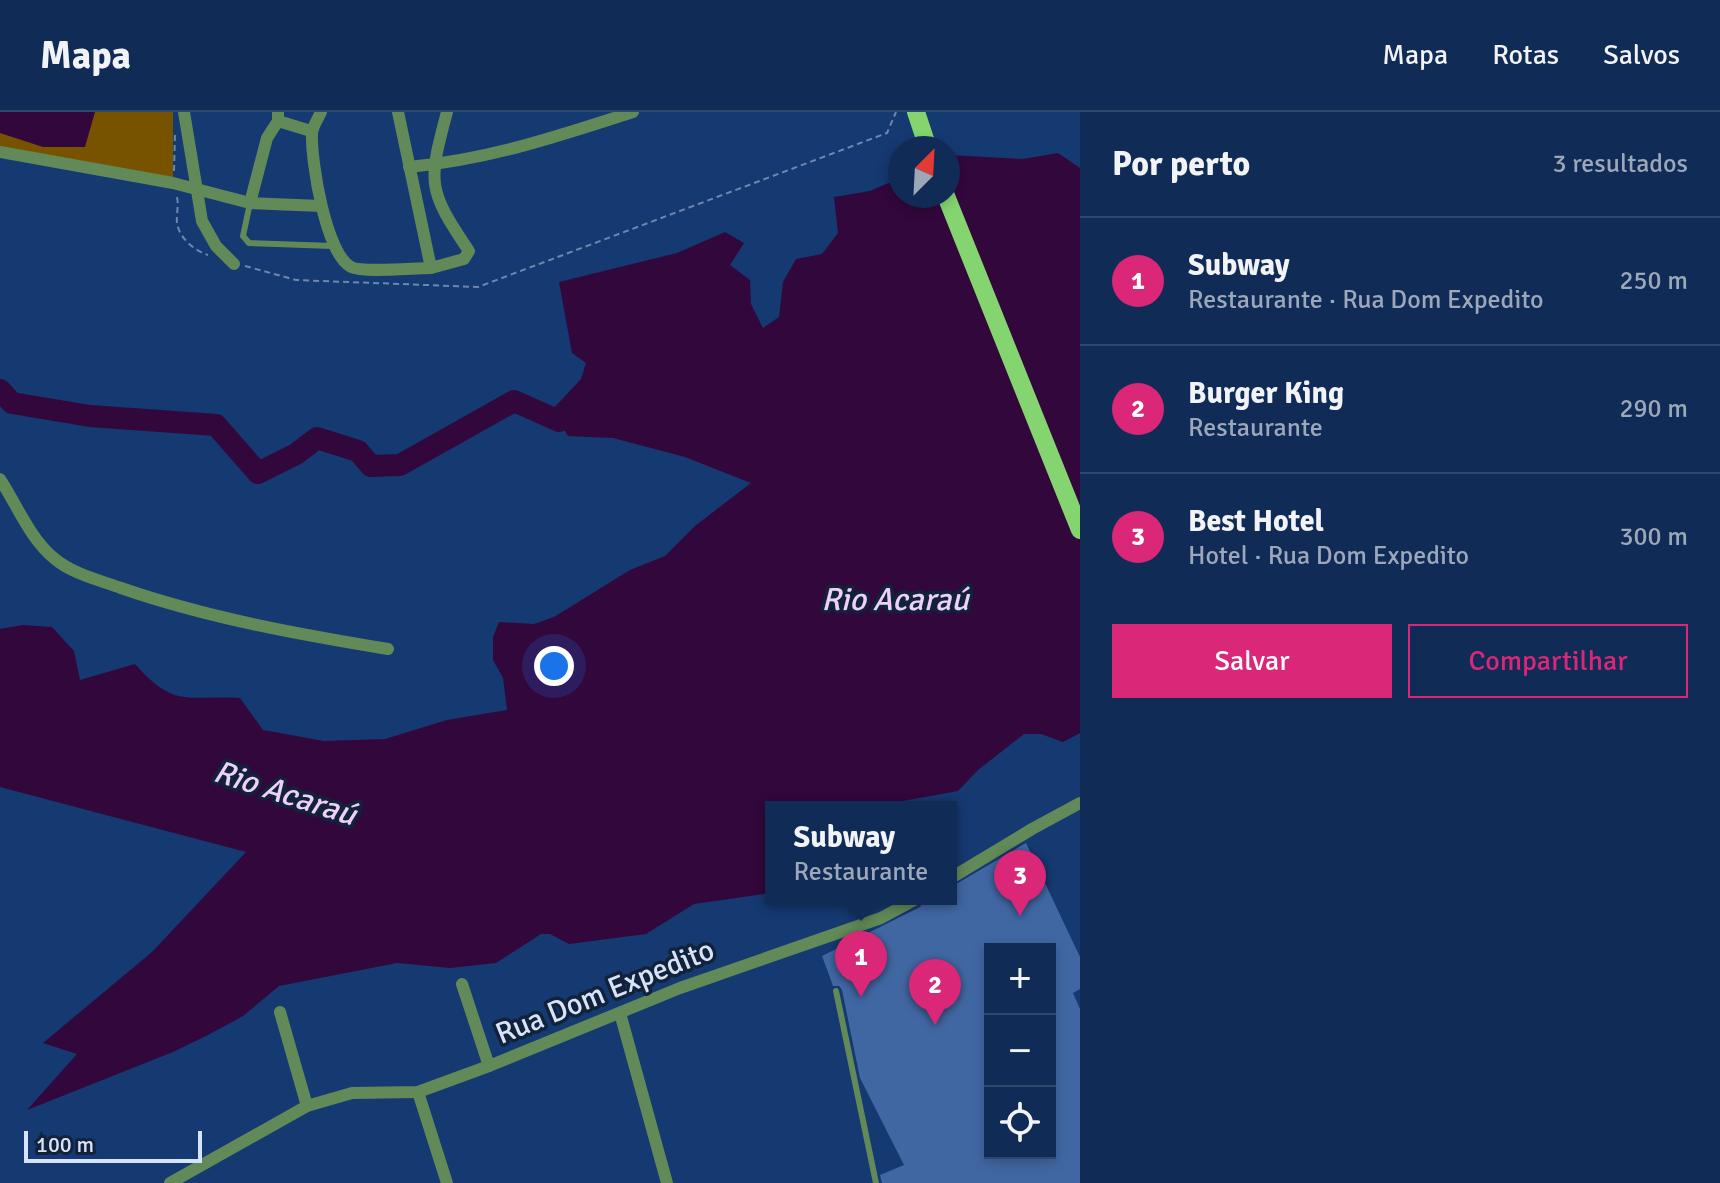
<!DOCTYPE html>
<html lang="pt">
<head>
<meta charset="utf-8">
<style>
  body { margin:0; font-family:Signika,sans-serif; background:#19335b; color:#f1f3f6 }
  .controls { position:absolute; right:24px; bottom:24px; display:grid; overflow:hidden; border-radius:0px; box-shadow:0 4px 12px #0003 }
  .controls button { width:72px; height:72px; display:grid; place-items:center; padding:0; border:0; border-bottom:2px solid #30476c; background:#102b55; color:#f1f3f6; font:40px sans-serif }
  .compass { position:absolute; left:888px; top:24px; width:72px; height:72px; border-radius:50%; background:#102b55; box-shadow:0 4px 12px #0003; rotate:24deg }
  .scale { position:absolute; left:24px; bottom:20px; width:178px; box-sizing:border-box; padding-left:8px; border:4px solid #d6e3f8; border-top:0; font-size:22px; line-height:28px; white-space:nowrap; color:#d6e3f8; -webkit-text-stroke:6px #12223b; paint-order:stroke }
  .you { position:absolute; left:554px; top:554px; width:28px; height:28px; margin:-20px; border:6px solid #fff; border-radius:50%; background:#1a73e8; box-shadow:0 0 0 12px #1a73e833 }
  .badge { display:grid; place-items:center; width:52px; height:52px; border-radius:50%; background:#db2777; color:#fff; font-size:26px; font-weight:700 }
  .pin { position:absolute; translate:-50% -66px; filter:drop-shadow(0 2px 4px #0008) }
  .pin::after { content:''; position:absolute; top:42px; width:28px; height:24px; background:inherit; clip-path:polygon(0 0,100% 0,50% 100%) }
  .popup { position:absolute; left:765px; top:689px; width:192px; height:104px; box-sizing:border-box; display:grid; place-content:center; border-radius:0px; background:#102b55; filter:drop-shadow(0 2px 6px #0005); font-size:26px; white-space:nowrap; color:#9ca7b9 }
  .popup b { font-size:30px; color:#f1f3f6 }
  .popup::after { content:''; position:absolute; left:50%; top:100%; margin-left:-16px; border:16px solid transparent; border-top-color:#102b55 }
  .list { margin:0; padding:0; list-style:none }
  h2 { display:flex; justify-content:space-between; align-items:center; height:104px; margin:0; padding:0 32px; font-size:34px }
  h2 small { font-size:26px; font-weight:400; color:#9ca7b9 }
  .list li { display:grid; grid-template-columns:52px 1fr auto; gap:24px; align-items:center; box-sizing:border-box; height:128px; padding:0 32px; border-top:2px solid #30476c }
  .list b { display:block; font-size:30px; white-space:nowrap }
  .list p { margin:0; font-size:26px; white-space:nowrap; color:#9ca7b9 }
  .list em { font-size:26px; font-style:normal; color:#9ca7b9 }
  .actions { display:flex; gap:16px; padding:24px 32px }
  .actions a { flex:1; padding:18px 0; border:2px solid #db2777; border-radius:0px; text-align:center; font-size:28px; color:#db2777 }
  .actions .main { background:#db2777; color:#fff }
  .icon { flex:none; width:44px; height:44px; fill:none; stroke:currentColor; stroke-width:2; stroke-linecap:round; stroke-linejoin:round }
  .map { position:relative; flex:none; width:1080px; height:1071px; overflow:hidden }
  header { display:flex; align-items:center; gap:48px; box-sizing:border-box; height:112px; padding:0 40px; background:#102b55; border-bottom:2px solid #30476c }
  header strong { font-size:38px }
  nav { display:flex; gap:44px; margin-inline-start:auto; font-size:28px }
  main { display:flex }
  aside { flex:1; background:#102b55 }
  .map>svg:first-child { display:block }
  .green { fill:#775300 }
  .water { fill:#32073c }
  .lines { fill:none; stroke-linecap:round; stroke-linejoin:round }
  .river { stroke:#32073c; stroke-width:22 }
  .building { fill:#4167a3; fill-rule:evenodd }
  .path { stroke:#6e87af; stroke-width:2; stroke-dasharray:6 4; stroke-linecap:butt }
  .service { stroke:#628958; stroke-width:6 }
  .minor { stroke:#628958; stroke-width:12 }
  .primary { stroke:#84d56f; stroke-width:18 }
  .labels { text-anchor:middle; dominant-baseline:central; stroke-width:7; stroke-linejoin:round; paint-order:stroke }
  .street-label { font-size:30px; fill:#d6e3f8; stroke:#12223b }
  .water-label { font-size:32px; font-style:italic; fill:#efd0f7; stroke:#12223b }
</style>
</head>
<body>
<header>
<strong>Mapa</strong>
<nav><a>Mapa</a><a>Rotas</a><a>Salvos</a></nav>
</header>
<main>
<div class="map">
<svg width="1080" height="1071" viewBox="0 0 1080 1071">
  <rect width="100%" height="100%" fill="#153971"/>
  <path class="green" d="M0,0h173v71l-173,-31z"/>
  <g class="water">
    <path d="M0,0h95l-10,35h-42l-43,-14z"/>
    <path d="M1058,41l22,15v565l-17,9 -22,-8h-17l-46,36 -20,21 -66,12 -3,4h-118v86l-77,11 -48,30 -77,10 -19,-10h-9l-45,29 -46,5 -53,-5 -118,23 -36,30 -35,19 -35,17 -146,58 50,-56 -34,-11 109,-91 94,-100 -246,-65v-158l23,-4 29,2 22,24 6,29 55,-16c40,45 51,31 105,34l23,32 61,11 61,-2 62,-19 60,-10 -4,-32 -10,-18v-23l6,-15 35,2 20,-7 76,-47 35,-14 30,-30 56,-43 -66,-26 -72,-19 -45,-2 -16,-26 29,-31 5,-16 -14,-10 -13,-71 118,-29 48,-21 19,11 -14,22 20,15 1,24 12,24 16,-11 4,-35 13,-23 26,-5 16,-21 -4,-36 36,-6 30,-13v18h48v-41l75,4z"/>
  </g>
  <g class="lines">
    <path class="river" d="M0,278l12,13 78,13 126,9 42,48 38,-19 21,-16 41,13 13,15 29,-1 114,-64 45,20"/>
  </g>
  <path class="building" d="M1026,731l54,114v32l-7,4 7,16v174h-198l-2,-8 24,-10 -44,-87 -18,-88 -3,-4h-6l-11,-30 98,-49 5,-8h26v-12zM990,837h60v204h-60z"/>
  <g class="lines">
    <g class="path">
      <path d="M174,59l1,-38"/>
      <path d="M177,85c2,9 -1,18 0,26 2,15 18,28 31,32"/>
      <path d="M245,154l51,14 182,7 409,-154 9,-21"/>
    </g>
    <g class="service">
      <path d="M250,91l-7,33 6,7 84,3"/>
      <path d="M836,879l40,192"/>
    </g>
    <g class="minor">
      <path d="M184,0l18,109 14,25 18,18"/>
      <path d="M321,0c-3,7 -9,15 -9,22 -1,28 14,120 39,133 12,6 63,1 80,1"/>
      <path d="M398,0l33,156 33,-9 5,-8c-42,-62 -41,-68 -22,-139"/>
      <path d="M278,9l33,10"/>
      <path d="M0,40l173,31 77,20 71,3"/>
      <path d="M409,55c82,-8 146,-30 224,-55"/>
      <path d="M250,91l17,-65 11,-17v-9"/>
      <path d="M0,367c17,26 30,60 55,80 18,15 44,21 66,29 87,30 176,46 267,61"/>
      <path d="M951,766l81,-49 48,-26"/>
      <path d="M462,872l27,82"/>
      <path d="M280,900l27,94"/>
      <path d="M620,901l47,170"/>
      <path d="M418,980l29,91"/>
      <path d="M170,1071l137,-77 45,-13 66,-1 71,-26 191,-78 201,-70 35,-19"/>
    </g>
    <g class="primary">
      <path d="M916,0l12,36"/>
      <path d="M946,84l134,334"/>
    </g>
  </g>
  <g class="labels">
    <g class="street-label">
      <text transform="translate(605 880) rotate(-22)">Rua Dom Expedito</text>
    </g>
    <g class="water-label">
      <text x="895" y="487">Rio Acaraú</text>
      <text transform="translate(285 681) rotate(18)">Rio Acaraú</text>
    </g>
  </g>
</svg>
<div class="controls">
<button>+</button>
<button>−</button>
<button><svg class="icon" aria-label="locate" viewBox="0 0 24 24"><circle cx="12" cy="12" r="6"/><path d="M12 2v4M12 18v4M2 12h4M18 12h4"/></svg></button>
</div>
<svg class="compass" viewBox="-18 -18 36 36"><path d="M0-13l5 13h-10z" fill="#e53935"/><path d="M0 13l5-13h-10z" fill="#9ca7b9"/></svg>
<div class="scale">100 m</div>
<div class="you"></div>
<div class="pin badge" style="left:861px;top:885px">1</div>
<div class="popup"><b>Subway</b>Restaurante</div>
<div class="pin badge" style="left:935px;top:913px">2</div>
<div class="pin badge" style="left:1020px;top:804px">3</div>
</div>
<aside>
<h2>Por perto<small>3 resultados</small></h2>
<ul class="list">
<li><span class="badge">1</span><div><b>Subway</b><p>Restaurante · Rua Dom Expedito</p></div><em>250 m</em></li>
<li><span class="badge">2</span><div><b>Burger King</b><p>Restaurante</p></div><em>290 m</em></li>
<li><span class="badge">3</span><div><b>Best Hotel</b><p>Hotel · Rua Dom Expedito</p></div><em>300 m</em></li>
</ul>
<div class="actions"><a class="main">Salvar</a><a>Compartilhar</a></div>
</aside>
</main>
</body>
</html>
